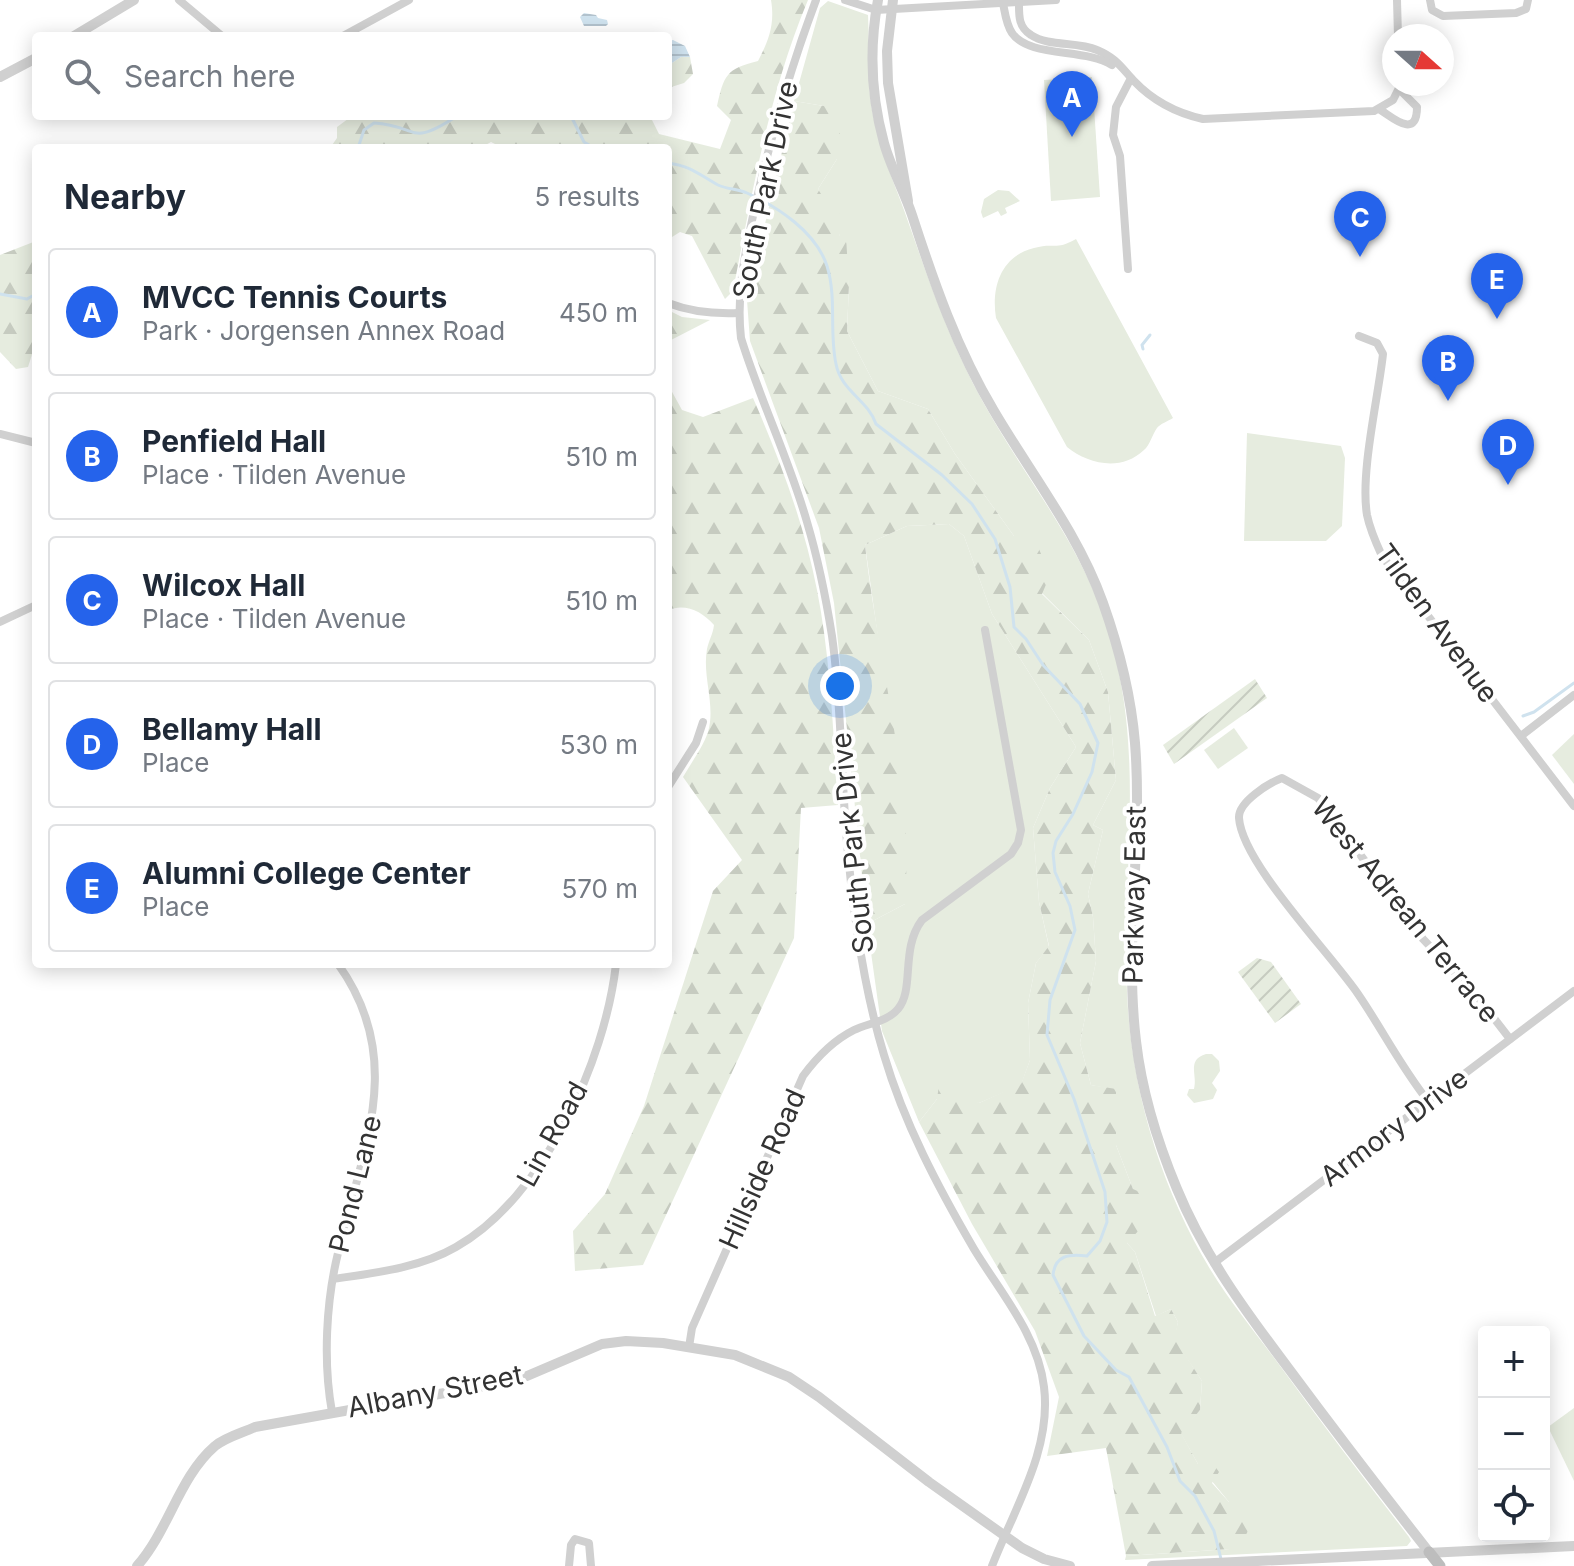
<!DOCTYPE html>
<html lang="en">
<head>
<meta charset="utf-8">
<style>
  body { margin:0; font-family:Inter,sans-serif; background:#f2f2f3; color:#1f2937 }
  .controls { position:absolute; right:24px; bottom:24px; display:grid; overflow:hidden; border-radius:8px; box-shadow:0 4px 20px #0003 }
  .controls button { width:72px; height:72px; display:grid; place-items:center; padding:0; border:0; border-bottom:2px solid #e0e1e3; background:#fff; color:#1f2937; font:40px sans-serif }
  .compass { position:absolute; left:1382px; top:24px; width:72px; height:72px; border-radius:50%; background:#fff; box-shadow:0 4px 20px #0003; rotate:111deg }
  .you { position:absolute; left:840px; top:686px; width:28px; height:28px; margin:-20px; border:6px solid #fff; border-radius:50%; background:#1a73e8; box-shadow:0 0 0 12px #1a73e833 }
  .badge { display:grid; place-items:center; width:52px; height:52px; border-radius:50%; background:#2563eb; color:#fff; font-size:26px; font-weight:700 }
  .pin { position:absolute; translate:-50% -66px; filter:drop-shadow(0 2px 4px #0008) }
  .pin::after { content:''; position:absolute; top:42px; width:28px; height:24px; background:inherit; clip-path:polygon(0 0,100% 0,50% 100%) }
  .list { margin:0; padding:0; list-style:none }
  h2 { display:flex; justify-content:space-between; align-items:center; height:104px; margin:0; padding:0 32px; font-size:34px }
  h2 small { font-size:26px; font-weight:400; color:#747a83 }
  .list li { display:grid; grid-template-columns:52px 1fr auto; gap:24px; align-items:center; box-sizing:border-box; height:128px; margin:0 16px 16px; padding:0 16px; border:2px solid #e0e1e3; border-radius:8px }
  .list b { display:block; font-size:30px; white-space:nowrap }
  .list p { margin:0; font-size:26px; white-space:nowrap; color:#747a83 }
  .list em { font-size:26px; font-style:normal; color:#747a83 }
  .icon { flex:none; width:44px; height:44px; fill:none; stroke:currentColor; stroke-width:2; stroke-linecap:round; stroke-linejoin:round }
  .map { position:relative; flex:none; width:1574px; height:1566px; overflow:hidden }
  .search { position:absolute; background:#fff; box-shadow:0 4px 20px #0003; left:32px; top:32px; width:640px; height:88px; display:flex; align-items:center; gap:20px; box-sizing:border-box; padding:0 28px; border-radius:8px; color:#747a83; font-size:30px }
  .panel { position:absolute; background:#fff; box-shadow:0 4px 20px #0003; left:32px; top:144px; width:640px; height:824px; border-radius:8px }
  .map>svg:first-child { display:block }
  .green { fill:#e6ecdf }
  .forest { fill:url(#forest-firs) }
  .garden { fill:url(#garden-furrows) }
  .water { fill:url(#water-rules) }
  .lines { fill:none; stroke-linecap:round; stroke-linejoin:round }
  .stream { stroke:#cfe2ee; stroke-width:3 }
  .minor { stroke:#d0d0d0; stroke-width:8 }
  .tertiary { stroke:#d0d0d0; stroke-width:10 }
  .secondary { stroke:#bdbdbd; stroke-width:11 }
  .labels { text-anchor:middle; dominant-baseline:central; stroke-width:8; stroke-linejoin:round; paint-order:stroke }
  .street-label { font-size:28px; fill:#333; stroke:#fff }
</style>
</head>
<body>
<div class="map">
<svg width="1574" height="1566" viewBox="0 0 1574 1566">
  <defs>
    <pattern id="forest-firs" width="22" height="20" patternUnits="userSpaceOnUse" patternTransform="scale(2)"><rect width="22" height="20" fill="#e6ecdf"/><path d="M5 1l3.5 6h-7zM16 11l3.5 6h-7z" fill="#c6cbc0"/></pattern>
    <pattern id="garden-furrows" width="10" height="10" patternUnits="userSpaceOnUse" patternTransform="scale(2)"><rect width="10" height="10" fill="#e6ecdf"/><path d="M-1 1l2-2M0 10L10 0M9 11l2-2" fill="none" stroke="#c6cbc0"/></pattern>
    <pattern id="water-rules" width="6" height="5" patternUnits="userSpaceOnUse" patternTransform="scale(2)"><rect width="6" height="5" fill="#cfe2ee"/><path d="M0 2.5h6" fill="none" stroke="#b2c2cd"/></pattern>
  </defs>
  <rect width="100%" height="100%" fill="#fff"/>
  <g class="green">
    <path d="M828,1l40,14c2,33 -2,66 5,100 6,33 19,63 31,95 23,65 45,131 79,192 39,71 91,133 119,210 47,132 19,247 25,380 4,97 33,194 83,277 22,36 49,68 73,101 41,57 84,112 126,167l2,4 -4,5 -282,14 1,-4 104,-7 -1,-47 -31,-38 -18,-32 20,-22 2,-29 -28,-42 4,-17 -7,-13 -15,7 -21,-64 -8,-9 6,-54 -17,-44v-55l-25,-5 -11,-42 16,-82 -3,-44 -5,-23 15,-64 -10,-5 23,-45 -8,-88 -19,-52 -47,-47 -28,-57 -59,-82 -27,-45 -50,-18 -31,-60 2,-46 -9,-49 -22,-47 19,-30 -13,-53 -30,-5 26,-93z"/>
    <path d="M1092,77l8,120 -49,4 -7,-121z"/>
    <path d="M998,190l11,1 11,10 -15,7 2,5 -6,3 -3,-5 -15,7 -2,-6 3,-13z"/>
    <path d="M1076,239l97,179c-5,3 -13,6 -16,10 -5,7 -7,17 -13,22 -23,22 -56,14 -77,-3l-71,-129c-5,-31 5,-62 38,-70 20,-6 21,3 42,-9z"/>
    <path d="M1247,433l94,13 4,12 -3,68 -16,15h-82z"/>
    <path d="M949,524l15,12 28,78 84,133 -26,41 -17,40 6,74 10,45 -13,16 -8,40 2,57 -9,25 -42,18 -42,-4 -18,23 -37,-91 -15,-107 38,-20 -2,-89 -38,-270 42,-19z"/>
    <path d="M1234,728l14,20 -30,21 -14,-19z"/>
    <path d="M1574,734v50l-22,-29z"/>
    <path d="M1206,1054h6l7,7 1,10 -8,12 5,7 -4,9 -19,4 -7,-8 2,-6h5c4,-14 -8,-29 12,-35z"/>
    <path d="M1574,1408v73l-26,-54z"/>
  </g>
  <g class="forest">
    <path d="M771,0h37c-39,93 -56,193 -75,291l-8,8 -33,-63 -12,-4 -8,5 -4,-2v-87h-165l-12,-6 -11,6h-150l7,-10v-11l15,-11h298l9,18 61,15 11,-29 -14,-14c7,-31 9,-37 41,-45 11,-21 17,-37 13,-61z"/>
    <path d="M681,57h9l3,17 -9,9 -16,5v-26l4,1z"/>
    <path d="M794,101l30,5 16,28 -3,25 -19,30 9,15 11,6 3,10 -4,6 3,10 6,1 3,48 -2,46 31,60 50,18 27,45 59,82 19,-1 17,40 -8,19 47,46 19,52 8,88 -23,45 10,5 -15,64 5,23 3,44 -16,82 11,42 25,4v56l17,44 13,6 -5,33 -14,15 8,9 20,64 16,-7 7,13 -3,17 27,42 -2,29 -19,23 17,31 14,-2 7,10 -7,11 17,19 19,-5c3,26 6,37 -18,52l-104,7 -20,-108 -59,8 12,-59 -24,-66 -63,-107 -53,-102 18,-23 2,-14 40,18 42,-19 9,-24 -2,-57 8,-40 13,-17 -10,-44 -6,-74 17,-40 26,-41 -84,-133 -28,-78 -15,-12 -42,2 -42,19c13,118 49,240 40,359l-38,20 -33,-321 -15,-75 -69,-187 -3,-41z"/>
    <path d="M36,241v101l-8,25 -12,2 -16,-17v-97z"/>
    <path d="M668,310l14,7 28,3 -39,20 -3,14z"/>
    <path d="M668,372l3,18 11,20 21,7 50,-19c27,62 51,125 64,192 14,71 16,143 21,215l-37,3 -7,130 -151,327 -68,6 -2,-40 32,-37 39,-88 69,-215 29,-31 -59,-83c8,-14 20,-30 25,-45 8,-27 -6,-55 -1,-83 2,-9 6,-15 7,-24 -12,-14 -29,-22 -46,-15z"/>
  </g>
  <g class="garden">
    <path d="M1255,679l12,19 -93,66 -11,-19z"/>
    <path d="M1257,958l14,4 30,42 -26,19 -37,-51z"/>
  </g>
  <g class="water">
    <path d="M584,13l12,2 2,3 9,2 1,4 -2,2h-22l-4,-9z"/>
    <path d="M673,40l12,6 5,11h-9l-9,6 -4,-1v-21z"/>
  </g>
  <g class="lines">
    <g class="stream">
      <path d="M571,116l13,26 10,6"/>
      <path d="M358,148l6,-18 10,-7c46,3 34,25 83,-7"/>
      <path d="M668,163c23,3 30,11 50,22 8,4 20,4 29,8 31,14 69,39 80,73 10,32 2,66 9,98 5,27 32,36 40,60l66,51 30,29 23,35 15,48 4,40 12,12 17,26 37,39 18,39 -6,29 -19,42 -17,27 -3,12 2,19 15,34 5,24 -25,70 -3,35 27,64 31,93 2,30 -7,19 -13,15c-18,-2 -32,-1 -34,19l31,61 32,34 13,7 38,70 13,34 15,15 19,35 7,28"/>
      <path d="M0,294l27,5 9,-5"/>
      <path d="M1143,349l-1,-4 8,-10"/>
      <path d="M1523,716l11,-4 40,-29"/>
    </g>
    <g class="minor">
      <path d="M179,0l43,36"/>
      <path d="M816,0c-26,69 -46,139 -62,211 -9,43 -18,83 -13,127 19,62 48,121 66,184 11,37 19,76 25,114 9,64 9,130 14,195 6,74 16,152 38,224 20,68 54,132 90,194 26,43 64,86 70,138 8,63 -30,122 -52,179"/>
      <path d="M845,0l31,10 180,-10"/>
      <path d="M1397,0l1,36"/>
      <path d="M1430,0l2,10 11,6 73,-3 10,-4 2,-9"/>
      <path d="M1019,2c0,13 -1,25 12,33 18,12 46,6 66,15 19,8 24,17 37,31 20,21 42,32 69,38l171,-8 19,-11 8,-16"/>
      <path d="M1003,3c2,10 3,21 9,30 17,25 73,15 100,32"/>
      <path d="M343,36l66,-36"/>
      <path d="M1379,109c12,7 38,32 38,-2l-18,-18"/>
      <path d="M1128,269l-8,-113 -7,-21 3,-28 15,-29"/>
      <path d="M668,303c23,9 45,11 70,10"/>
      <path d="M1359,336l18,7 6,11c-5,45 -23,119 -16,161 3,15 9,28 15,41l192,250"/>
      <path d="M0,434l36,9"/>
      <path d="M0,622l36,-17"/>
      <path d="M1521,736l53,-41"/>
      <path d="M668,787l28,-44 7,-21"/>
      <path d="M1428,1101c-27,-34 -46,-72 -70,-107 -28,-41 -116,-131 -119,-176 -1,-16 30,-35 43,-40l36,20 105,141 53,56 34,44"/>
      <path d="M1214,1263l360,-272"/>
      <path d="M333,1279c41,-6 87,-11 123,-32 88,-50 149,-186 160,-283"/>
      <path d="M689,1347l3,-19 111,-252c14,-19 29,-35 51,-46 14,-7 33,-8 44,-21 17,-20 2,-60 24,-89l89,-66 7,-11 3,-13 -36,-200"/>
      <path d="M332,1412c-9,-50 -6,-110 6,-159 23,-101 70,-192 0,-289"/>
      <path d="M569,1566l2,-21 4,-6 14,4 2,23"/>
    </g>
    <g class="tertiary">
      <path d="M878,0c-9,48 -7,96 6,143 7,25 20,48 28,72 22,68 45,134 82,196 37,63 84,122 109,192 16,45 28,93 32,140 8,100 -11,199 1,298 6,52 21,100 41,148 27,66 69,123 112,180 46,62 92,122 140,183"/>
      <path d="M893,0l-6,51 1,32 20,118"/>
      <path d="M74,36l60,-36"/>
      <path d="M0,77l36,-19"/>
      <path d="M137,1566c32,-36 42,-89 78,-120 11,-9 27,-13 40,-19l251,-45 21,-6 75,-32 24,-3 37,2 72,12 54,22 30,20 110,85 93,66 22,11 26,7"/>
      <path d="M1152,1566l422,-20"/>
    </g>
    <path class="secondary" d="M1429,1552l11,14"/>
  </g>
  <g class="labels">
    <g class="street-label">
      <text transform="translate(765 190) rotate(-78)">South Park Drive</text>
      <text transform="translate(1437 623) rotate(54)">Tilden Avenue</text>
      <text transform="translate(852 843) rotate(-96)">South Park Drive</text>
      <text transform="translate(1134 895) rotate(-89)">Parkway East</text>
      <text transform="translate(1406 910) rotate(51)">West Adrean Terrace</text>
      <text transform="translate(1394 1127) rotate(-37)">Armory Drive</text>
      <text transform="translate(552 1134) rotate(-61)">Lin Road</text>
      <text transform="translate(762 1169) rotate(-66)">Hillside Road</text>
      <text transform="translate(355 1184) rotate(-76)">Pond Lane</text>
      <text transform="translate(435 1391) rotate(-11)">Albany Street</text>
    </g>
  </g>
</svg>
<div class="controls">
<button>+</button>
<button>−</button>
<button><svg class="icon" aria-label="locate" viewBox="0 0 24 24"><circle cx="12" cy="12" r="6"/><path d="M12 2v4M12 18v4M2 12h4M18 12h4"/></svg></button>
</div>
<svg class="compass" viewBox="-18 -18 36 36"><path d="M0-13l5 13h-10z" fill="#e53935"/><path d="M0 13l5-13h-10z" fill="#747a83"/></svg>
<div class="you"></div>
<div class="pin badge" style="left:1072px;top:137px">A</div>
<div class="pin badge" style="left:1448px;top:401px">B</div>
<div class="pin badge" style="left:1360px;top:257px">C</div>
<div class="pin badge" style="left:1508px;top:485px">D</div>
<div class="pin badge" style="left:1497px;top:319px">E</div>
<div class="search"><svg class="icon" aria-label="search" viewBox="0 0 24 24"><circle cx="10" cy="10" r="6"/><path d="M15 15l6 6"/></svg>Search here</div>
<section class="panel">
<h2>Nearby<small>5 results</small></h2>
<ul class="list">
<li><span class="badge">A</span><div><b>MVCC Tennis Courts</b><p>Park · Jorgensen Annex Road</p></div><em>450 m</em></li>
<li><span class="badge">B</span><div><b>Penfield Hall</b><p>Place · Tilden Avenue</p></div><em>510 m</em></li>
<li><span class="badge">C</span><div><b>Wilcox Hall</b><p>Place · Tilden Avenue</p></div><em>510 m</em></li>
<li><span class="badge">D</span><div><b>Bellamy Hall</b><p>Place</p></div><em>530 m</em></li>
<li><span class="badge">E</span><div><b>Alumni College Center</b><p>Place</p></div><em>570 m</em></li>
</ul>
</section>
</div>
</body>
</html>
